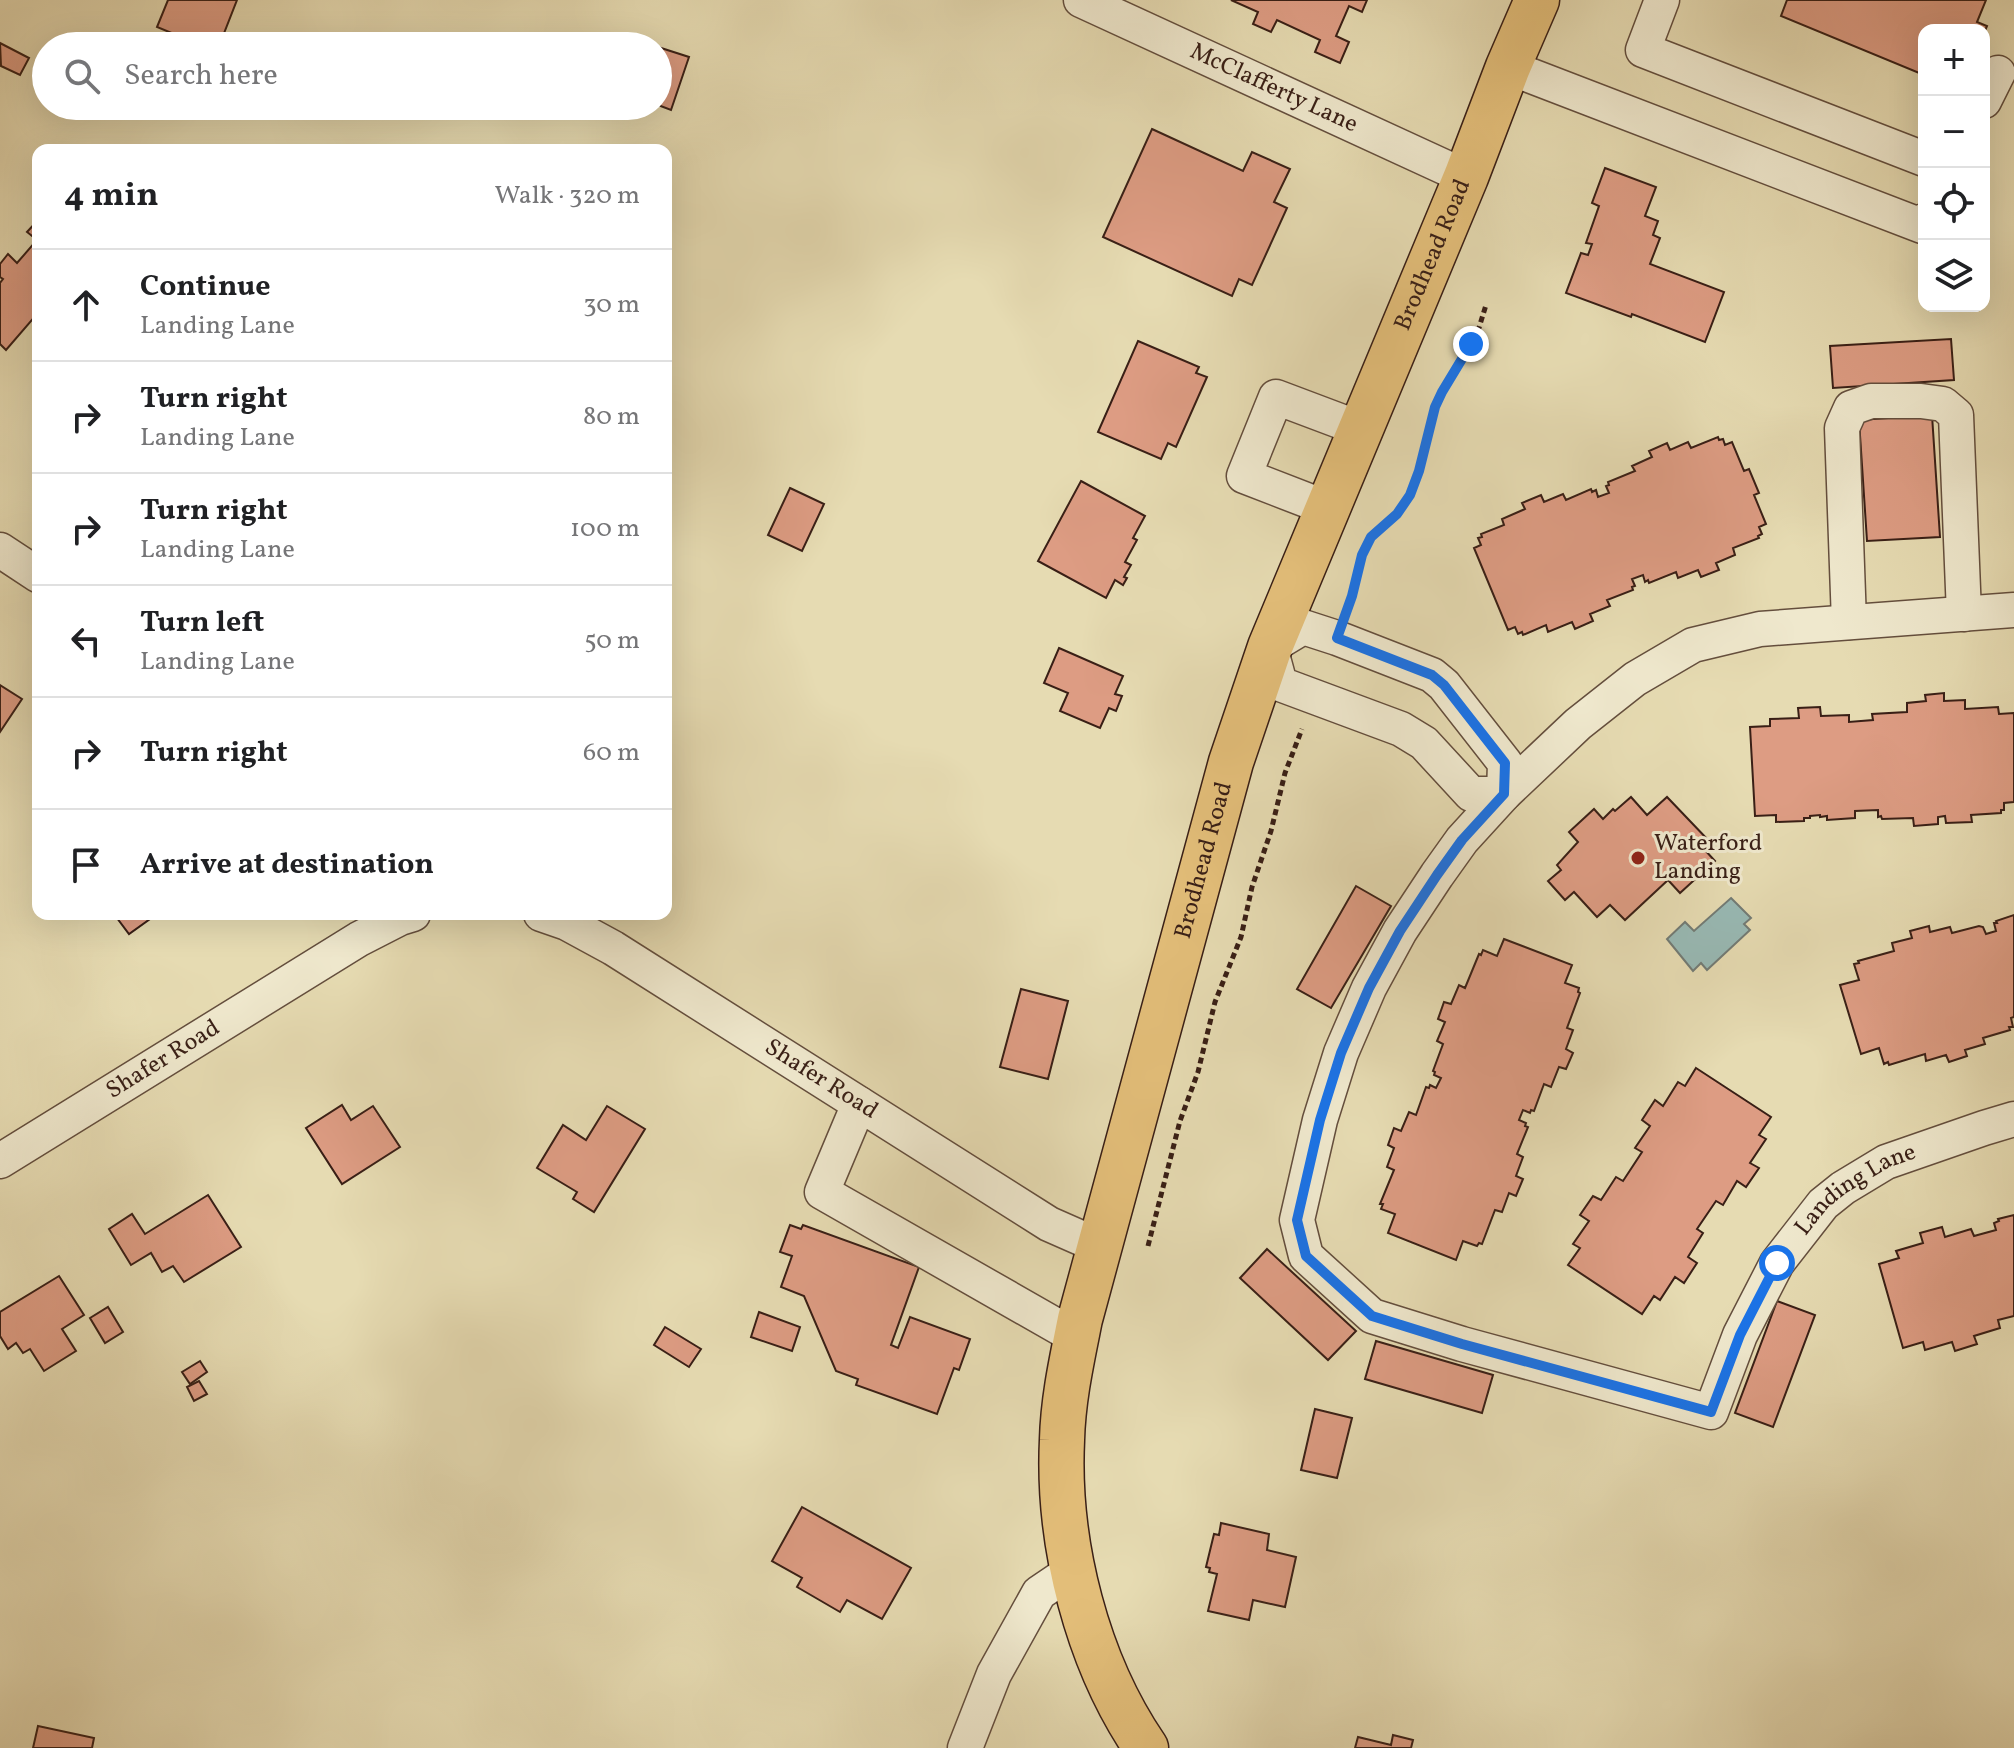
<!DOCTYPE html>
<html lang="en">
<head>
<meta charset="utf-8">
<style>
  body { margin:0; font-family:Vollkorn,serif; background:#f6f6f6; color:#202124 }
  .controls { position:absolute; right:24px; top:24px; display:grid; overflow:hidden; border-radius:16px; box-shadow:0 8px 32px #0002 }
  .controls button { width:72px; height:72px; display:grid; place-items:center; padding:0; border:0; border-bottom:2px solid #e0e0e0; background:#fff; color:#202124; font:40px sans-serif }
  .stop { position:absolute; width:24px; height:24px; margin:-18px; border:6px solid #1a73e8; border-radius:50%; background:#fff }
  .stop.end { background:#1a73e8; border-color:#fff; box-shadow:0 2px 8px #0008 }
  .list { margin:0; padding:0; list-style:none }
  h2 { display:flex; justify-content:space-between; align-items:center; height:104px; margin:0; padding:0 32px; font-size:34px }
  h2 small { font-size:26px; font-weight:400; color:#757577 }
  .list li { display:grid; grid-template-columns:52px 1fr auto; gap:24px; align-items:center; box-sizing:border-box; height:112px; padding:0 32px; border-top:2px solid #e0e0e0 }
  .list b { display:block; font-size:30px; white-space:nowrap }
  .list p { margin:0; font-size:26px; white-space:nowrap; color:#757577 }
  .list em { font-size:26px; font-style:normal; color:#757577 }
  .icon { flex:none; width:44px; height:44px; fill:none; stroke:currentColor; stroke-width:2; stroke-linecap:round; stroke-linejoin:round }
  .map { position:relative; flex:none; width:2014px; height:1748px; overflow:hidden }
  .search { position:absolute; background:#fff; box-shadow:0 8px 32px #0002; left:32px; top:32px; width:640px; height:88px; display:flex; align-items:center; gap:20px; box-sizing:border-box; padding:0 28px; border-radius:44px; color:#757577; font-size:30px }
  .panel { position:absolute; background:#fff; box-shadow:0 8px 32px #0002; left:32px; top:144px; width:640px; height:776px; border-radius:16px }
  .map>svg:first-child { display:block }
  .water { fill:#98b9b4; stroke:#727b75; stroke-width:2 }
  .building { fill:#dd9c83; stroke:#391f16; stroke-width:2 }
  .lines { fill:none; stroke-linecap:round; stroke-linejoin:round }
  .minor-casing { stroke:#644e3d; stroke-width:37 }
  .major-casing { stroke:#391f16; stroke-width:47 }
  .path { stroke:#391f16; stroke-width:5; stroke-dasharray:6 4; stroke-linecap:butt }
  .minor { stroke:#efe8cd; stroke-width:34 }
  .major { stroke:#e3be79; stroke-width:44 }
  .route { stroke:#1a73e8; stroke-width:10 }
  .poi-dot { fill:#8f2418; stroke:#efe8cd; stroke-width:3 }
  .labels { text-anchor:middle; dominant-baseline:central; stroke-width:6; stroke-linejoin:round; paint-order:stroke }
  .street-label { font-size:24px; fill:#391f16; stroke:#efe8cd }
  .poi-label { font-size:24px; fill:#391f16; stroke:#efe8cd; text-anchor:start }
</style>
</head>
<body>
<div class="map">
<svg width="2014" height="1748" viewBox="0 0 2014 1748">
  <rect width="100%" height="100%" fill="#e6dbb2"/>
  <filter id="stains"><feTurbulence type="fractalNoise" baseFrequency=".0025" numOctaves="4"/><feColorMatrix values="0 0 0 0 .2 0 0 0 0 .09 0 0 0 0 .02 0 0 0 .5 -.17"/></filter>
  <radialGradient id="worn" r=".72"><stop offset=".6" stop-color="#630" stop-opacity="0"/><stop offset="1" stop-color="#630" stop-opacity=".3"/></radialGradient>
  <path class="water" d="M1731,898l20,20 -7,6 6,6 -43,40 -6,-7 -8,8 -26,-32 18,-17 9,9z"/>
  <g class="building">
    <path d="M168,0h69l-18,46h-28l-14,-6 2,-4 -22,-9z"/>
    <path d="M1231,0h136l-5,12 -13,-6 -13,30 13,6 -9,21 -25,-11 5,-12 -43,-20 -6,12 -18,-8 5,-12z"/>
    <path d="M1787,0h199l-9,22 10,4 -3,7v-3h-60v45l-143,-59z"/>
    <path d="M631,38l25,8h-28z"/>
    <path d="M0,43l29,15 -9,17 -19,-9z"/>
    <path d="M658,47l31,10 -18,53 -13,-5z"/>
    <path d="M1152,129l91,42 9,-19 38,17 -16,33 13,6 -35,77 -13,-6 -7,17 -129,-59z"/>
    <path d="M1605,168l51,19 -11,29 13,5 -5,14 7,3 -10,26 74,28 -19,50 -73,-28 -1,3 -65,-24 15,-40 7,2 4,-11 -6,-1 13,-37 -7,-3z"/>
    <path d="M38,220v93l-32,37 -6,-6v-61l3,-4 -3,-2v-13l8,-10 9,9 20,-23 -10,-8z"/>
    <path d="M1951,339l3,41 -121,8 -3,-42z"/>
    <path d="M1138,341l61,26 -3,6 11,4 -31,70 -8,-4 -7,16 -63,-27z"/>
    <path d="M1932,415l8,122 -73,4 -8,-121z"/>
    <path d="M1718,437l1,3 4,-1 2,6 7,-3 12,29 5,-2 10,24 -5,2 12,29 -7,3 3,7 -4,2 1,2 -26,10 2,7 -19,8 3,7 -18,7 -3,-7 -20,8 -2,-6 -27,11 -1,-3 -3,2 -2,-7 -11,4 3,7 -3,1 1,3 -26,10 3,6 -20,8 3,7 -18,8 -3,-7 -24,10 -2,-7 -23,10 -1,-3 -4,2 -3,-7 -7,3 -34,-82 7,-3 -3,-7 4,-1 -1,-3 23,-9 -2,-6 23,-10 -3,-6 19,-8 3,7 19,-8 3,6 25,-11 1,3 4,-2 2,7 11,-4 -3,-7 3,-1 -1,-3 27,-11 -3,-5 20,-9 -3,-6 18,-8 3,7 18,-8 3,6z"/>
    <path d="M1081,481l64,35 -12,22 4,2 -12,22 6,3 -7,12 3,1 -4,7 -8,-5 -9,18 -68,-37z"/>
    <path d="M790,488l34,16 -22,47 -34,-16z"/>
    <path d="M1059,648l64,28 -8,18 7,2 -6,15 -7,-3 -9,20 -40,-17 8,-18 -24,-10z"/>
    <path d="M0,685l22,14 -22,33z"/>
    <path d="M1944,693v8l21,-1v9l33,-2 1,7 15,-1v89l-10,1v7h-3v3l-30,2 1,7 -26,1 -1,-7 -7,1v7l-24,2 -1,-8 -31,1 -1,-3 -3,1v-7l-23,1v7l-28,2v-4l-7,1v-2l-10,1v2h-6v3l-28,1v-7l-21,1 -5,-89 20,-1v-7l29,-1 -1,-10 22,-1 1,9 28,-1v7l24,-2 -1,-6 35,-2v-9l19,-2 -1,-6z"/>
    <path d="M1631,797l16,18 20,-18 43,45 -7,6 12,13 -35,32 -12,-13 -43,40 -15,-15 -13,12 -23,-25 -9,8 -17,-19 13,-11 -4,-5 21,-23 -9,-10 25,-23 9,10 10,-10 2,2z"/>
    <path d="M1356,886l35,20 -60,102 -34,-19z"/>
    <path d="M114,914h43l-28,20z"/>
    <path d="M2014,915v102l-3,1 2,9h-4l1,3 -27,8 2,6 -20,6 2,6 -18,6 -3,-7 -20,6 -1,-7 -36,11 -1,-3 -4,2 -5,-16 -18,6 -21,-69 19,-5 -5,-16 5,-1 -1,-2 36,-10 -2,-8 20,-5 -2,-7 19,-5 1,6 20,-5 2,6 27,-7 4,1 3,7 10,-3 -2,-8h3l-1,-2z"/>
    <path d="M1504,939l68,26 -7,18 14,5 -1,4 2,1 -13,35 6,2 -7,19 7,4 -7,16 -7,-2 -8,20 -7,-3 -10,27 -3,-1 -1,3 -7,-3 -4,10 7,3 -1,3 3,1 -11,27 6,3 -7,19 7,3 -7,17 -7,-3 -7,19 -7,-2 -13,34 -3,-1 -2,3 -14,-5 -7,19 -68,-27 7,-19 -14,-5 2,-5h-3l14,-34 -7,-3 7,-19 -6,-3 6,-17 7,3 8,-19 7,3 10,-28 3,1 1,-3 6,3 5,-10 -7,-3 1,-3 -2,-1 10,-27 -6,-3 8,-19 -7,-3 6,-17 7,2 8,-19 6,3 14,-34 2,1 2,-5 14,6z"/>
    <path d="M1021,989l47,12 -20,78 -48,-12z"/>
    <path d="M1696,1068l75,49 -12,18 7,4 -16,24 9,5 -13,19 -9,-6 -14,24 -7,-4 -19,28 6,4 -15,24 9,6 -13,20 -9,-6 -15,23 -6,-4 -12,18 -74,-49 12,-17 -7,-4 16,-23 -9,-6 13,-19 8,4 15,-23 7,4 19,-29 -7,-4 15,-22 -8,-6 13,-20 8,6 15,-24 7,4z"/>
    <path d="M342,1105l9,15 22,-14 27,41 -58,37 -36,-56z"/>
    <path d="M607,1106l38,23 -51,83 -21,-13 4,-7 -40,-24 26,-43 23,15z"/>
    <path d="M208,1195l33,52 -57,35 -11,-16 -11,6 -11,-19 -20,12 -22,-36 23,-15 13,20z"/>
    <path d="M2014,1215v101l-16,4 2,8 -26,8 3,8 -22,7 -3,-9 -27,8 -2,-8 -20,6 -24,-84 20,-6 -3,-7 27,-8 -3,-10 22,-6 3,10 26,-8 3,7 22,-6 -2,-7 5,-2 -1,-2z"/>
    <path d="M790,1225l11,4 2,-4 116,42 -28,78 7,3 12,-31 60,22 -11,31 -5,-2 -17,46 -81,-29 2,-6 -22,-8 -32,-75 -23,-9 11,-31 -12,-4z"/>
    <path d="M1267,1249l89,82 -28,29 -88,-82z"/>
    <path d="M59,1276l25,39 -22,14 14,22 -32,20 -14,-22 -7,4 -7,-10 -8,6 -8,-13v-24z"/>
    <path d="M1777,1301l38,14 -42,112 -38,-14z"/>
    <path d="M108,1307l15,25 -18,11 -15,-25z"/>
    <path d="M759,1312l41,15 -8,24 -41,-14z"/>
    <path d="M665,1327l36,22 -12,18 -35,-22z"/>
    <path d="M1376,1341l117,34 -11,38 -117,-34z"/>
    <path d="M200,1361l7,11 -17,12 -8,-12z"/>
    <path d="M199,1381l8,13 -13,7 -7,-14z"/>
    <path d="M1315,1409l37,9 -15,60 -36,-8z"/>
    <path d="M802,1507l109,61 -29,51 -35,-19 -7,12 -43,-25 5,-9 -30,-17z"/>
    <path d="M1221,1523l48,11 -2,16 29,7 -11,50 -32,-7 -4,20 -41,-9 9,-37 -8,-2 1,-4 -4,-1 8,-33 5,1z"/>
    <path d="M38,1726l56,12 -2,10h-59z"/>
    <path d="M1393,1735l20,5 -2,8h-56l3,-11 33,8z"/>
  </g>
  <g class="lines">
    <g class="minor-casing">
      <g id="minor">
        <path id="s1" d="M1081,0l385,177"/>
        <path d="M1662,0l-19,50 281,109"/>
        <path d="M1508,67l414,159 2,-5"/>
        <path d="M1984,101l14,-28"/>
        <path d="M1327,508l-83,-32 32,-79 85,32"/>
        <path d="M0,550l38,25"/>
        <path id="s2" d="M2014,610l-254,19 -67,16 -58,34 -57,45 -74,70 -42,46 -25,35 -37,56 -31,57 -28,65 -21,67 -23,100 9,36 66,60 90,28 249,68 29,-77 37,-72 46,-59 20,-16 43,-26 98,-34 30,-9"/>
        <path d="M1849,622l-7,-194 9,-20 20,-7h50l22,3 13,11 8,199"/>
        <path d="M1303,627l34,11 95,37 12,10 61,78 -1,31h-33l-47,-51 -23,-14 -121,-45 -10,-37z"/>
        <path id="s3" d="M541,914l26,9 46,25 436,276 50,22"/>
        <path d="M859,1104l-37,88 254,145"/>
        <path id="s4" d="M0,1161l359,-222 41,-21 13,-4"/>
        <path d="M965,1748l29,-74 45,-81 34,-23"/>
      </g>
    </g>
    <g class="major-casing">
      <g id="major">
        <path id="s5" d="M1146,1748c-59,-86 -89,-204 -84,-308 1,-41 10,-81 18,-121l151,-557 39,-115 196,-470 42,-110 29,-67"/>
      </g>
    </g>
    <g class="path">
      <path d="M1348,607l7,-22 3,-21 13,-27 26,-23 13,-19 9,-24 16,-64 43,-76 8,-26"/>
      <path d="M1148,1246l32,-125 18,-49 17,-70 26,-65 11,-50 19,-56 14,-58 17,-44"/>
    </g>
    <use href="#minor" class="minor"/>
    <use href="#major" class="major"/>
  </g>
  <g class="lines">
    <path class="route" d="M1471,344l-29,48 -7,15 -16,64 -9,24 -13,19 -26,23 -9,18 -10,41 -15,42 95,37 12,10 61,78 -1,31 -42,46 -25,35 -37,56 -31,57 -28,65 -21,67 -23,100 9,36 66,60 90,28 249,68 29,-77 37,-72"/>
  </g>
  <circle class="poi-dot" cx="1638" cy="858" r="8"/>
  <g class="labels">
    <g class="street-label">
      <text stroke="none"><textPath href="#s1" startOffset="212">McClafferty Lane</textPath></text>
      <text stroke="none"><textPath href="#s5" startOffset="1570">Brodhead Road</textPath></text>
      <text stroke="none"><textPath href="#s5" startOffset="922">Brodhead Road</textPath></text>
      <text stroke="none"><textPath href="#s4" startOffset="192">Shafer Road</textPath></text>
      <text stroke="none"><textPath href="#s3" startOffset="326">Shafer Road</textPath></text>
      <text stroke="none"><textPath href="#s2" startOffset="1798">Landing Lane</textPath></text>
    </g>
    <g class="poi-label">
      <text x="1654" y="844">Waterford<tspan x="1654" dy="28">Landing</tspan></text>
    </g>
  </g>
  <rect width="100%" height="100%" filter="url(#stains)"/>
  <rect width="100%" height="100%" fill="url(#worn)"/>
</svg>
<div class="controls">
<button>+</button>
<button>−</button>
<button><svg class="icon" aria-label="locate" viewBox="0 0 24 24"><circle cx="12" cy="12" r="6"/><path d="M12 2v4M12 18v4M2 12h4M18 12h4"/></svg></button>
<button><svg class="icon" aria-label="layers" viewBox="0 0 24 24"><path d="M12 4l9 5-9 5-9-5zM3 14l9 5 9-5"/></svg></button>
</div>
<div class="stop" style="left:1777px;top:1263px"></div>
<div class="stop end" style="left:1471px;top:344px"></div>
<div class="search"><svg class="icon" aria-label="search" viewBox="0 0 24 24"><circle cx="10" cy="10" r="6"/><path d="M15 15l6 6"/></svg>Search here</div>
<section class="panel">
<h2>4 min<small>Walk · 320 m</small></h2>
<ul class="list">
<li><svg class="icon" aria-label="ahead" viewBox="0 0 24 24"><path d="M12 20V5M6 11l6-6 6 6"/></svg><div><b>Continue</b><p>Landing Lane</p></div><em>30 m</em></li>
<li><svg class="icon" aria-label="right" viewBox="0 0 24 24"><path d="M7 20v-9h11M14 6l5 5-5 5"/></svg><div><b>Turn right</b><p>Landing Lane</p></div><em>80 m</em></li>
<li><svg class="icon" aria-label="right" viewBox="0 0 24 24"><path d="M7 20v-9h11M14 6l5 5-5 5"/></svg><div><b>Turn right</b><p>Landing Lane</p></div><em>100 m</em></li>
<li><svg class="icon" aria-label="left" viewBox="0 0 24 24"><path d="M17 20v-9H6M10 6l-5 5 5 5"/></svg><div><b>Turn left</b><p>Landing Lane</p></div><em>50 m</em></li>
<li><svg class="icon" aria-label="right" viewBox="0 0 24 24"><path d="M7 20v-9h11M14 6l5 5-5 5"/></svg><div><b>Turn right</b></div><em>60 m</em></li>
<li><svg class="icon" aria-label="arrive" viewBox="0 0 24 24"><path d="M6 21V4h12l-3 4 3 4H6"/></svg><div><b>Arrive at destination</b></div></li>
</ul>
</section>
</div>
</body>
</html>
